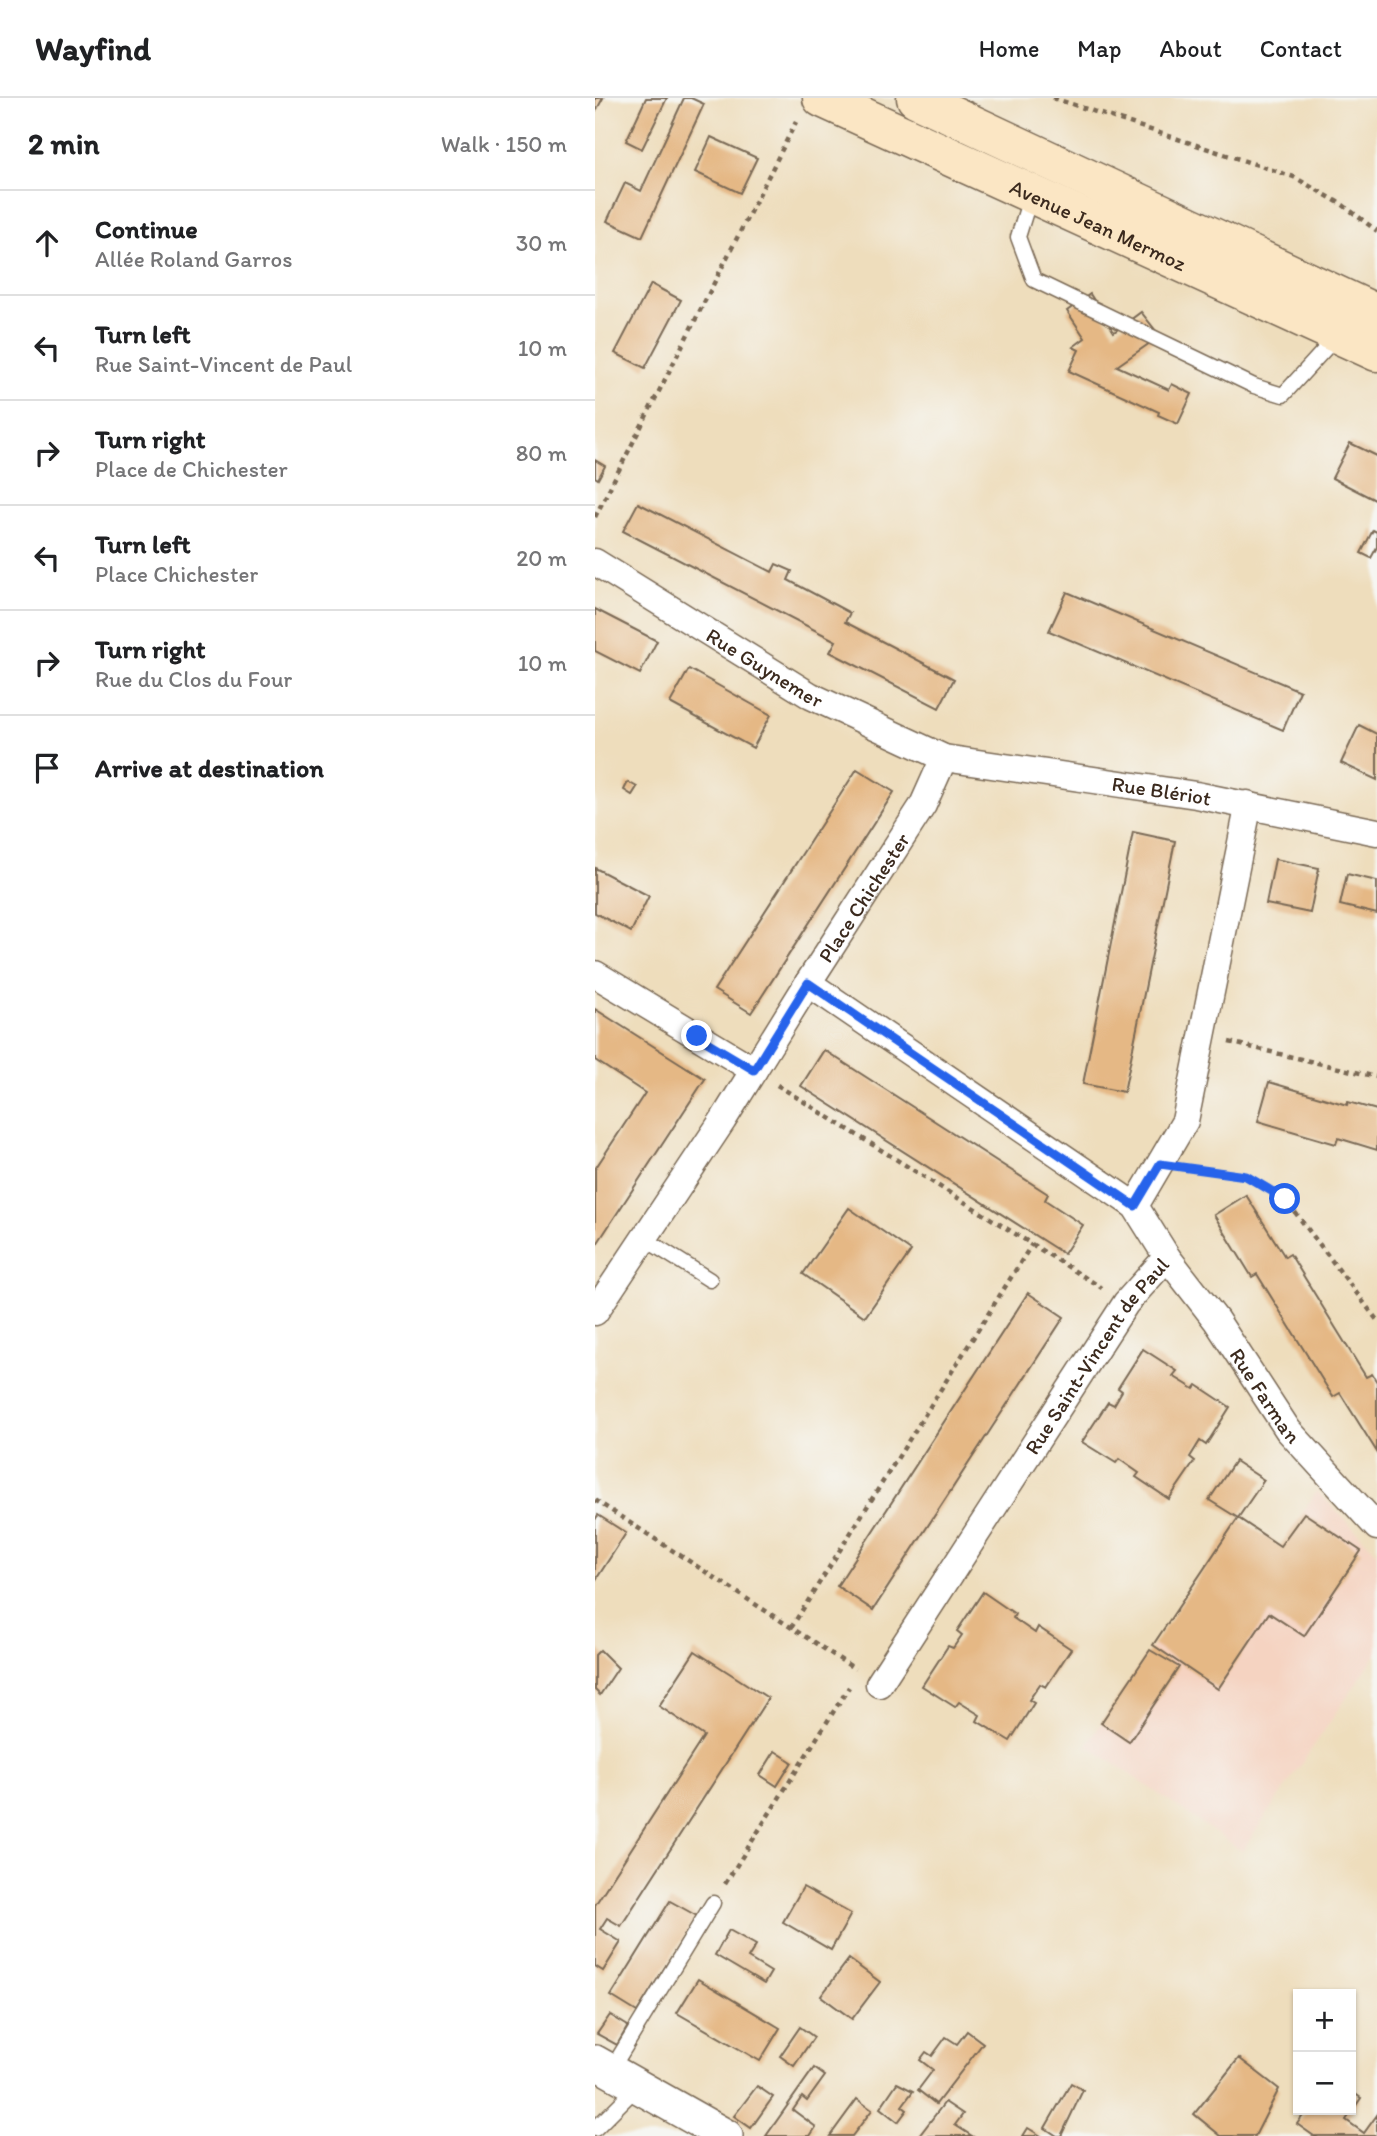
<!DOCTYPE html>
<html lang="en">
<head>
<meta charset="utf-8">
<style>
  body { margin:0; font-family:Itim,sans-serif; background:#f2f2f2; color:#202124 }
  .controls { position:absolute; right:21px; bottom:21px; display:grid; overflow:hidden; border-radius:0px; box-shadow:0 2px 5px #0004 }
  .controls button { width:63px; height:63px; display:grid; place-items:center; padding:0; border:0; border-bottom:2px solid #e0e0e0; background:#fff; color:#202124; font:35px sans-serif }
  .stop { position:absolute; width:21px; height:21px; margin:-16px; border:5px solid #2563eb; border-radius:50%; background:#fff }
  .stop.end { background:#2563eb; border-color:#fff; box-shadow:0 2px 7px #0008 }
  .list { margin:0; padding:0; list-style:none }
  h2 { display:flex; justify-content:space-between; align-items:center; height:91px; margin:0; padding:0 28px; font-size:30px }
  h2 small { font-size:23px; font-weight:400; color:#757577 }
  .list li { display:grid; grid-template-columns:46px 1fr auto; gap:21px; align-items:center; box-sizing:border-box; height:105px; padding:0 28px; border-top:2px solid #e0e0e0 }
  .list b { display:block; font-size:26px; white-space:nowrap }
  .list p { margin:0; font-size:23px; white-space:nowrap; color:#757577 }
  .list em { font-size:23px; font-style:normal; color:#757577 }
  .icon { flex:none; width:38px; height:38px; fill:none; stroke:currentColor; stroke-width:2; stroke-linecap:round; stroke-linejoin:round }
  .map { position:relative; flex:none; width:782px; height:2038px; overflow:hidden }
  header { display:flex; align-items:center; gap:42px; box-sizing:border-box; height:98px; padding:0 35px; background:#fff; border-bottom:2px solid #e0e0e0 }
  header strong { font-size:33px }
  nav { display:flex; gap:38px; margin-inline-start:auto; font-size:24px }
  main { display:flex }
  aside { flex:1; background:#fff }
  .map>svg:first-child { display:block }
  .built { fill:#f5d3c1 }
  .building { fill:#e5b885 }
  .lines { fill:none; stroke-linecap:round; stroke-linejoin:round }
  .service-casing { stroke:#7a6955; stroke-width:17 }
  .minor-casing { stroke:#7a6955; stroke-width:29 }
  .tertiary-casing { stroke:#7a6955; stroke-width:36 }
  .secondary-casing { stroke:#7a6955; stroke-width:41 }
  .path { stroke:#7a6955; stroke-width:4.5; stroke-dasharray:5 5; stroke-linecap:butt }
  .service { stroke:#fff; stroke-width:14 }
  .minor { stroke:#fff; stroke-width:26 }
  .tertiary { stroke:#fff; stroke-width:33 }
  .secondary { stroke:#fbe6c4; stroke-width:38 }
  .route { stroke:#2563eb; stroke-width:9 }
  .labels { text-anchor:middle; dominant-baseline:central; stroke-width:6; stroke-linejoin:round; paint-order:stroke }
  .street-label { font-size:21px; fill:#3b2a1e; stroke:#f6f6f2 }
</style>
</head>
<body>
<header>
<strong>Wayfind</strong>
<nav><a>Home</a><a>Map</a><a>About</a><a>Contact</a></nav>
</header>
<main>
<aside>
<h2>2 min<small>Walk · 150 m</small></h2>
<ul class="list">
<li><svg class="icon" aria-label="ahead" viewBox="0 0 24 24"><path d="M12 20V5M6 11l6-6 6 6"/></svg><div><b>Continue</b><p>Allée Roland Garros</p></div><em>30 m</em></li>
<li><svg class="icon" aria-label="left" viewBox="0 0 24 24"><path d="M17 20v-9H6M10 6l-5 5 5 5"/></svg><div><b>Turn left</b><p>Rue Saint-Vincent de Paul</p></div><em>10 m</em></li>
<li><svg class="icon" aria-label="right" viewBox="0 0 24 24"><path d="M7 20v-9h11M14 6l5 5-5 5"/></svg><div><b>Turn right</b><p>Place de Chichester</p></div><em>80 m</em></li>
<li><svg class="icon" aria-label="left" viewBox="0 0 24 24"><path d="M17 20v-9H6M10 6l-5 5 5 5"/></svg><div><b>Turn left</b><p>Place Chichester</p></div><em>20 m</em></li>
<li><svg class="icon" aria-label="right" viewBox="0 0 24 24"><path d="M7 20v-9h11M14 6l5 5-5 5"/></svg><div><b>Turn right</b><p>Rue du Clos du Four</p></div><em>10 m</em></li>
<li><svg class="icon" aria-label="arrive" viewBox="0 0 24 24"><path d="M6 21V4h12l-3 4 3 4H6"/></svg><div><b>Arrive at destination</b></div></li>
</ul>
</aside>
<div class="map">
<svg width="782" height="2038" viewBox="0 0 782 2038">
  <rect width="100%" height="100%" fill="#f6f6f2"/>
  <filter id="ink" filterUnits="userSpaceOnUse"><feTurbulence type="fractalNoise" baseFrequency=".0143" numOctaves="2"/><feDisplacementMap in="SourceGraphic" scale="14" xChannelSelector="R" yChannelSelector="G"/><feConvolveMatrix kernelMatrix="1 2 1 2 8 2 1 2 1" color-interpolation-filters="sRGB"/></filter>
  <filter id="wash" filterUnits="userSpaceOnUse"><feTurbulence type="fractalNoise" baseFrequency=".00686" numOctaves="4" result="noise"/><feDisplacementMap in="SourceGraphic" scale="28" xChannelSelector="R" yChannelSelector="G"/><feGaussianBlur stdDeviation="1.57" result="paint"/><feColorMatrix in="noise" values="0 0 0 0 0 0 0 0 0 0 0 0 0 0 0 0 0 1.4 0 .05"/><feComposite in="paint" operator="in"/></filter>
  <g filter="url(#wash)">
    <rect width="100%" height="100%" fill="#eeddbc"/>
    <path class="built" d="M722,1393l60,61v101l-135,198 -155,-106 151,-227 42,28z"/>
    <g id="blocks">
      <g class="building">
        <path d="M0,0h8l-8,15z"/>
        <path d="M51,0h21l-25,51 -16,-8z"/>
        <path d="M89,0h7l13,6 -62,133 -35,-16 18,-38 16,8z"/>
        <path d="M116,39l46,21 -17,35 -45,-21z"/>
        <path d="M56,186l30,16 -36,68 -30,-15z"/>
        <path d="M495,196l24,38 27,-20 19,24 -43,30 52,24 3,-6 20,10 -14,30 -20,-9 1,-3 -90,-41 10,-21 -6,-3 12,-9 -18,-27z"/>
        <path d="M755,345l27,13v45l-45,-23z"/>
        <path d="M0,362l10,6 -7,13 -3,-2z"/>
        <path d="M43,405l134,69 4,-8 16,7 -4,9 62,33 -5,9 109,57 -15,29 -109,-56 6,-11 -213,-110z"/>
        <path d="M778,432l4,2v15l-6,11 -10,-5z"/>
        <path d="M472,494l233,99 -17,39 -234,-99z"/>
        <path d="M0,511l62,32 -17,33 -45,-23z"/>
        <path d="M94,571l82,46 -18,33 -83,-45z"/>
        <path d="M764,627l18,9v46l-36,-17z"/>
        <path d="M262,671l37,23 -143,221 -37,-23z"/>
        <path d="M33,684l9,5 -5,8 -8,-5z"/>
        <path d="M538,734l42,9 -51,251 -41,-8z"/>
        <path d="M680,761l44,9 -9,45 -44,-9z"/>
        <path d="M0,770l54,28 -18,36 -36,-19z"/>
        <path d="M752,776l30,7v33l-37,-9z"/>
        <path d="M0,911l110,70 -110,168v-78l50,-76 -50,-33z"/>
        <path d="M229,952l224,144 -3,6 38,25 -19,29 -263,-168z"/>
        <path d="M674,984l78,23 1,-3 29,8v40l-39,-12 -2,6 -78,-23z"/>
        <path d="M651,1097l39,62 5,-3 76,123 6,-3 5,8v70l-37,-59 -7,4 -76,-123 -5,3 -38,-62z"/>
        <path d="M254,1110l62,43 -46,66 -62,-43z"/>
        <path d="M433,1195l36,24 -191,293 -36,-24z"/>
        <path d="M548,1251l34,22 -4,5 21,13 3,-4 33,22 -24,38 -6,-4 -10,16 5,4 -26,38 -33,-22 3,-4 -20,-14 -3,4 -34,-21 26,-40 6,3 8,-14 -4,-3z"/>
        <path d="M640,1363l29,19 -26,38 -29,-18z"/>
        <path d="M709,1415l57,38 -57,85 -35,-23 -51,76 -65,-44 85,-127 42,28z"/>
        <path d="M3,1417l28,18 -31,48v-61z"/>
        <path d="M388,1494l32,22 -2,4 22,15 3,-6 33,22 -25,38 -6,-3 -11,16 5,3 -24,38 -33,-20 3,-6 -21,-13 -4,5 -33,-21 26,-40 5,2 9,-13 -5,-4z"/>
        <path d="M5,1552l18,18 -18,27 -5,-5v-35z"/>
        <path d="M555,1552l29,17 -50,75 -28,-19z"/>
        <path d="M100,1553l73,47 -147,228 -14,-8 -7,11 21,13 -18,29 -8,-5v-61l109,-169 -45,-30z"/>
        <path d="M180,1653l17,11 -15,24 -17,-11z"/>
        <path d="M208,1789l48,27 -20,36 -48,-28z"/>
        <path d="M75,1803l27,15 -60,96 -26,-16z"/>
        <path d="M134,1832l27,15 -8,13 23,14 -7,12 -49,-29z"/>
        <path d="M254,1861l31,23 -28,37 -31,-23z"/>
        <path d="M103,1881l82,49 -20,33 -83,-48z"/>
        <path d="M15,1917l18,11 -11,19 -20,-11z"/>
        <path d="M205,1929l14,10 -20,29 -14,-10z"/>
        <path d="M372,1933l16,12 -47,61 -18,-14 15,-20 -13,-10 6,-8 6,4 14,-19 11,7z"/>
        <path d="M644,1960l40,31 -24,47h-34l-27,-22z"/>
        <path d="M219,1970l11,8 -18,25 -5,-4 -9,13 23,17 -6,9h-44z"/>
        <path d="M302,1985l16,8 -11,15 5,4 -9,12 -18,-14z"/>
        <path d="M476,1985l12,7 -22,46h-4l-12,-8z"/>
        <path d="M162,1988l16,11 -22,31 -17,-12z"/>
        <path d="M756,1993l10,7 -15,22 18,13 13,-18v21h-63l-17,-12 10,-14h44z"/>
        <path d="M262,2001l15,11 -20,26h-22z"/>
        <path d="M350,2004l18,12 -8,11 17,11h-53z"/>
        <path d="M433,2030l13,8h-18z"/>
      </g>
    </g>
  </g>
  <g filter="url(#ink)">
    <use href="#blocks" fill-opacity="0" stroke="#7a6955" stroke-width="2"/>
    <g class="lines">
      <g class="service-casing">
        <g id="service">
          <path d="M436,97l-13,42 16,43 220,106 29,9 54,-59"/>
          <path d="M50,1141l65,41"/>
          <path d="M16,1972l102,-167"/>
          <path d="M0,2031l43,-43"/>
        </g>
      </g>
      <g class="minor-casing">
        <g id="minor">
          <path id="s1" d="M0,464l216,134 133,62 252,37 181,37"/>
          <path d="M0,876l159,96"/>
          <path id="s2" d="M213,885l327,223 32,51 49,63 72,110 89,97"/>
          <path d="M540,1108l50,-85 61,-303 1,-14"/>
          <path id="s3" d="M0,1214l128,-192 85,-137 115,-178 21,-47"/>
          <path id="s4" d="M284,1586l247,-381 41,-46"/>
        </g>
      </g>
      <g class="tertiary-casing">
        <path id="tertiary" d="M0,1964l131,74"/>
      </g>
      <g class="secondary-casing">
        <g id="secondary">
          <path id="s5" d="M227,0l555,254"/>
          <path d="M321,0l461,216"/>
        </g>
      </g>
      <g class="path">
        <path d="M458,0l241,79 49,28 34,26"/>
        <path d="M0,419l201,-395"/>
        <path d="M634,944l148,35"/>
        <path d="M182,987l325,203"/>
        <path d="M593,1070l58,8 39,23 92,121"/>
        <path d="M0,1402l260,169"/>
        <path d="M196,1530l241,-384"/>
        <path d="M130,1786l124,-197"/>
      </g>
      <use href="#service" class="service"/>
      <use href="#minor" class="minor"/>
      <use href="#tertiary" class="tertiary"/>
      <use href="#secondary" class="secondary"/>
    </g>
  </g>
  <g class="lines" filter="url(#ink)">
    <path class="route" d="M102,938l57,34 54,-87 327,223 25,-42 86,12 39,23"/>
  </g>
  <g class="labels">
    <g class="street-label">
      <text stroke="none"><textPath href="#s5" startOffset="304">Avenue Jean Mermoz</textPath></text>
      <text stroke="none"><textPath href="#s1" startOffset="200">Rue Guynemer</textPath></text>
      <text stroke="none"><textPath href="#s1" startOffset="621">Rue Blériot</textPath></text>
      <text stroke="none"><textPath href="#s3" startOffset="494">Place Chichester</textPath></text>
      <text stroke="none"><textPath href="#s4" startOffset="394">Rue Saint-Vincent de Paul</textPath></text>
      <text stroke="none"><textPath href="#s2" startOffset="626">Rue Farman</textPath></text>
    </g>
  </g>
</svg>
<div class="controls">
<button>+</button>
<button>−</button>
</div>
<div class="stop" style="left:690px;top:1101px"></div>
<div class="stop end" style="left:102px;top:938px"></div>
</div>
</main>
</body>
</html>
